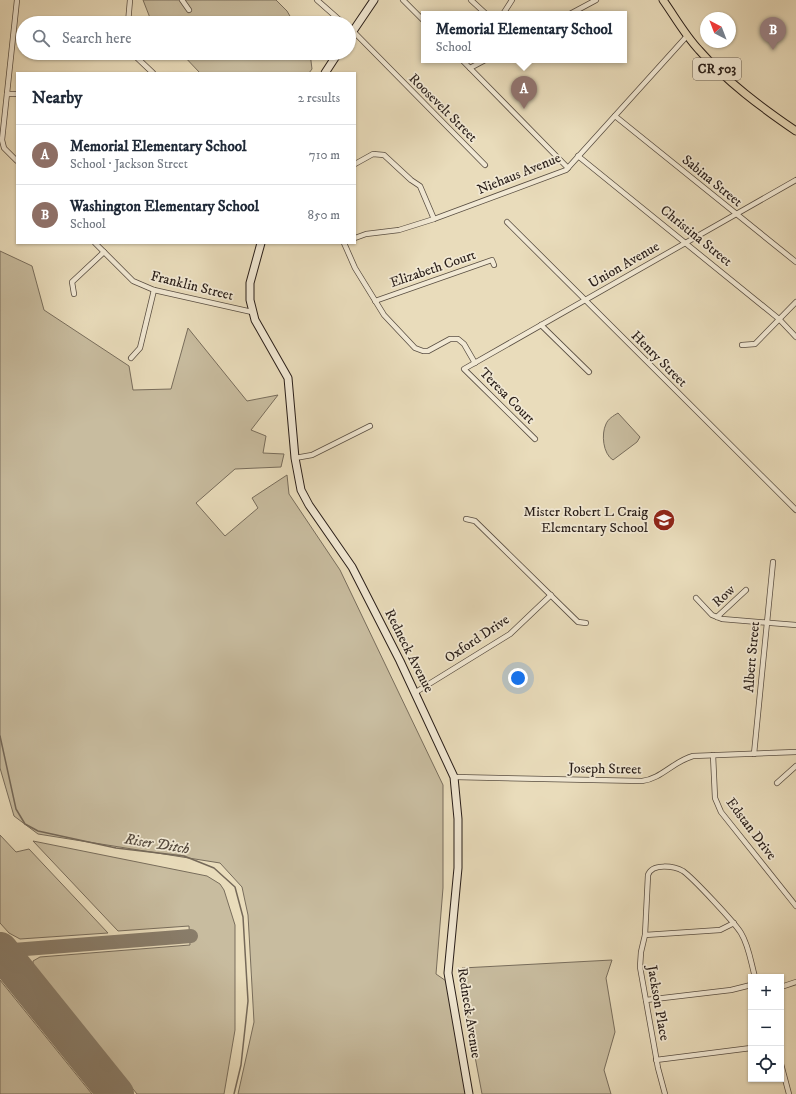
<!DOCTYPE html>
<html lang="en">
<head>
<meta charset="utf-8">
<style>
  body { margin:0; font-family:"IM FELL DW Pica",serif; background:#f6f6f7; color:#1f2937 }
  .controls { position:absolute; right:12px; bottom:12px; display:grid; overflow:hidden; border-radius:0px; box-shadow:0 1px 3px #0004 }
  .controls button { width:36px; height:36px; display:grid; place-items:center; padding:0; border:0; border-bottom:1px solid #e0e1e3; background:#fff; color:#1f2937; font:20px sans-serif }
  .compass { position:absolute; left:700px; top:12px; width:36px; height:36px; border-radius:50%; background:#fff; box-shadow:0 1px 3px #0004; rotate:318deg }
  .you { position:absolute; left:518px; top:678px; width:14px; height:14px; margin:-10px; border:3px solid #fff; border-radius:50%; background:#1a73e8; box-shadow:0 0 0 6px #1a73e833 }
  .badge { display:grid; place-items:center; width:26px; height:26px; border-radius:50%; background:#111827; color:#fff; font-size:13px; font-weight:700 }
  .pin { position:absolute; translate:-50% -33px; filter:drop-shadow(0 1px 2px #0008) }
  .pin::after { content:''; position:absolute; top:21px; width:14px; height:12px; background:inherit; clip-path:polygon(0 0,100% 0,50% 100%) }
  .popup { position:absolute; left:421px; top:11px; width:206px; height:52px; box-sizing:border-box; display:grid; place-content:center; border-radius:0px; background:#fff; filter:drop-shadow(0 1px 3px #0005); font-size:13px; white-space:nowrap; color:#747a83 }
  .popup b { font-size:15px; color:#1f2937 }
  .popup::after { content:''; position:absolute; left:50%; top:100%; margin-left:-8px; border:8px solid transparent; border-top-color:#fff }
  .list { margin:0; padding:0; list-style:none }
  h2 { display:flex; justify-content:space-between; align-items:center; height:52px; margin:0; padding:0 16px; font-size:17px }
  h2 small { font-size:13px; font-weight:400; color:#747a83 }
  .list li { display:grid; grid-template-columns:26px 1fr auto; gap:12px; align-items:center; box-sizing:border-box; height:60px; padding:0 16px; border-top:1px solid #e0e1e3 }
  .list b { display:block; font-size:15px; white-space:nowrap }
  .list p { margin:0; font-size:13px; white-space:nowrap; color:#747a83 }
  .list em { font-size:13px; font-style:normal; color:#747a83 }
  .icon { flex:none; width:22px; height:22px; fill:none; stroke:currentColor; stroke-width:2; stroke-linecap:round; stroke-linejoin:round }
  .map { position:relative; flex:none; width:796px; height:1094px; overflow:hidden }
  .search { position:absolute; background:#fff; box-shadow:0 1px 3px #0004; left:16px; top:16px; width:340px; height:44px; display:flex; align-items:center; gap:10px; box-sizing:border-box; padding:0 14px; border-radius:22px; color:#747a83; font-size:15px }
  .panel { position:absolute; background:#fff; box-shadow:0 1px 3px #0004; left:16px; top:72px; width:340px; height:172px; border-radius:0px }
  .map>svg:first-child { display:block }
  .green { fill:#c8bc9f; stroke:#786d5c }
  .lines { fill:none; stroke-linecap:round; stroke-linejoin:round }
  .stream { stroke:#756959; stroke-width:1.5 }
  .taxiway { stroke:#897d6a; stroke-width:14 }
  .runway { stroke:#897d6a; stroke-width:36 }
  .street-casing { stroke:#594e42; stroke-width:6 }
  .secondary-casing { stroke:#291e19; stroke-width:9 }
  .primary-casing { stroke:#291e19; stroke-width:9 }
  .street { stroke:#f1e8d3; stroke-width:4.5 }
  .secondary { stroke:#f1e8d3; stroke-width:7 }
  .primary { stroke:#e9dcbb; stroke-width:7 }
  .labels { text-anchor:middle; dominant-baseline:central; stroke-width:3.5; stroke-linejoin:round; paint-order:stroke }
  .shield { fill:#f1e8d3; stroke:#655b51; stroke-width:1 }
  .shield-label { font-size:13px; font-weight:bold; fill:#291e19 }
  .street-label { font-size:14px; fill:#291e19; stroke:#f1e8d3 }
  .poi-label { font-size:14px; fill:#291e19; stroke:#f1e8d3; text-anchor:end }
  .water-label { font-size:15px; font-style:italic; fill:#554a3e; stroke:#f1e8d3 }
</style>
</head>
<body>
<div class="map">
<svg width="796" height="1094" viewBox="0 0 796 1094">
  <rect width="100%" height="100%" fill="#e9dcbb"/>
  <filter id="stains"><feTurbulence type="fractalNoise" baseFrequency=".005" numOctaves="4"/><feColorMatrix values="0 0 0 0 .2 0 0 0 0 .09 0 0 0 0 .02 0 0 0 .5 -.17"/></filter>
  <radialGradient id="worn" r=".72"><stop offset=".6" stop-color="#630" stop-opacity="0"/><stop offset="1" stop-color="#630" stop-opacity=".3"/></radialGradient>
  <g class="green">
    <path d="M143,0h133l11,11 7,12h-142z"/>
    <path d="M181,53h129l2,16 -3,4h-109z"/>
    <path d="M0,251l32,15 12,44 85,56 4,24 38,-1 17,-61 59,73 31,-6 -27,35 15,6 -3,17 21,1 -3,13 -46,2 -39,34 29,33 33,-28 -6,-10 35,-23 2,19 51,76 103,215v103l-7,86 13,9 23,111h-234l16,-72 -6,-107 -6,-28 -22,-24 -182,-29 -24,-18 -14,-48z"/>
    <path d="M618,413l22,24 -3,5 -24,18c-10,-6 -12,-26 -7,-36 2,-5 7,-8 12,-11z"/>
    <path d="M0,835l16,17 13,-3 79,84 -88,6 -11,-6 -9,-10z"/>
    <path d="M33,841l174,35 13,8 4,6 11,35v105l-11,64h-87l-104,-130v-3l7,-4 150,-12 -1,-19 -71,5z"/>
    <path d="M612,960l-6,18 9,54 -11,38 7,24h-129l-21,-112 1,-14z"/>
    <path d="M0,980l92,114h-92z"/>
  </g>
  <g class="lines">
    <path class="stream" d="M0,736l16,73 9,15 13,7 78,17 68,8 30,12 21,19 8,30 5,84 -7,64 -7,29"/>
    <g class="taxiway">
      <path d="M0,951l191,-15"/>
      <path d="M0,957l15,12"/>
      <path d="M108,1085l6,9"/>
    </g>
    <path class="runway" d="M0,950l116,144"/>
    <g class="street-casing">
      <g id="street">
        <path d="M182,0l7,10"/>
        <path d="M317,0l26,23"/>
        <path d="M403,0l21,21"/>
        <path d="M471,0l15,14"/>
        <path d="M503,14l9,-14"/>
        <path d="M570,14l26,-14"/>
        <path d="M128,23l2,-23"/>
        <path d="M349,27l136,138"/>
        <path d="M132,53l21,20"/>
        <path d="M462,60l106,108"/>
        <path d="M470,68l15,-8"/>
        <path d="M7,94h10"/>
        <path d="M615,116l181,146"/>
        <path d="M578,156l201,163 17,18"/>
        <path d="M17,161l-13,-13 -2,-8 15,-140"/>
        <path d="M355,164l18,-10 11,1 27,25 9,6 14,33"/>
        <path d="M507,222l289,288"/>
        <path d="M355,238l11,-4 33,-4 35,-11 132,-49 121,-134"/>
        <path d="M95,243l38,38 21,9 98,22"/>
        <path d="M344,243l11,25 29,47 31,33 8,3h5l22,-12h8l6,5 11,19"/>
        <path d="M74,294l-2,-12 32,-30"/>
        <path d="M375,301l117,-41 2,5"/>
        <path d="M541,325l48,47"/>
        <path d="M742,345l13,-1 41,-42"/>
        <path d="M131,358l9,-10 14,-58"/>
        <path d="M535,439l-71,-70 332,-189"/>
        <path d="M295,458l17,-3 58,-29"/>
        <path d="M466,519l9,2 103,101 8,1"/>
        <path d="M696,598l16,17 10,4 74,6"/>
        <path d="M717,617l29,-27"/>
        <path d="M416,692l94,-58 41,-39"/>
        <path d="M754,754l19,-192"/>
        <path d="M713,755l2,43 6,14 75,94"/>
        <path d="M454,777l188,4c19,-2 32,-20 51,-25l103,-4"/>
        <path d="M777,783l19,-17"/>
        <path d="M645,935l75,-5 14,-7"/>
        <path d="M781,987l15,-5"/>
        <path d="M646,1000l85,-10 20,-5"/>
        <path d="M656,1060l95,-12"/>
        <path d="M781,1064l8,30"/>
        <path d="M665,1094l-7,-26 -18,-101 1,-15 4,-17 3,-60c4,-12 26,-9 35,-4 10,7 52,52 58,62 8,13 10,30 14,44"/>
      </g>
    </g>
    <g class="secondary-casing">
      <g id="secondary">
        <path d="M349,37l25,-37"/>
        <path d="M325,73l13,-20"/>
        <path d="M261,243l-11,40v17l5,20 33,58 7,80 6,32 8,15 43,62 48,94 54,116 4,42v49l-10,105 21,121"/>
      </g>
    </g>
    <g class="primary-casing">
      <path id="primary" d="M663,0c12,17 22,35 36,50 28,32 62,57 97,81"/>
    </g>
    <use href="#street" class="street"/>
    <use href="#secondary" class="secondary"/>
    <use href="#primary" class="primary"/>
  </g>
  <defs>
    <g id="school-disc" transform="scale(1.15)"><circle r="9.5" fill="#8f2418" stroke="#f1e8d3"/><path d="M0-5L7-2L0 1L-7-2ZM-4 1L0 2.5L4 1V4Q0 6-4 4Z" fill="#fff"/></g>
  </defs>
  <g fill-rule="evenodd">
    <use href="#school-disc" x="664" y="520"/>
  </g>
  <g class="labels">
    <rect class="shield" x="693" y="58" width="48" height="22" rx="3"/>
    <g class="shield-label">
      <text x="717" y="69">CR 503</text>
    </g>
    <g class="street-label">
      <text transform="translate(443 108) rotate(45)">Roosevelt Street</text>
      <text transform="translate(519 174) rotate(-22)">Niehaus Avenue</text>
      <text transform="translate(712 181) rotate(39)">Sabina Street</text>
      <text transform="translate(696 236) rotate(39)">Christina Street</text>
      <text transform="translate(624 265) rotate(-30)">Union Avenue</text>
      <text transform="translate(433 269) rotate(-19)">Elizabeth Court</text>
      <text transform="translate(192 286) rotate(14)">Franklin Street</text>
      <text transform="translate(659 359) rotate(45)">Henry Street</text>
      <text transform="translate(507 396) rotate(45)">Teresa Court</text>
      <text transform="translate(724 596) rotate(-43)">Row</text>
      <text transform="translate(477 639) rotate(-34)">Oxford Drive</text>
      <text transform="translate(409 651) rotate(63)">Redneck Avenue</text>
      <text transform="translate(752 657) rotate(-85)">Albert Street</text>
      <text transform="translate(605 769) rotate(1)">Joseph Street</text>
      <text transform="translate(751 829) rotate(53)">Edstan Drive</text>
      <text transform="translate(658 1003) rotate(80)">Jackson Place</text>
      <text transform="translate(469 1013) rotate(81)">Redneck Avenue</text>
    </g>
    <g class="poi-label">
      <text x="648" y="512">Mister Robert L Craig<tspan x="648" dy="16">Elementary School</tspan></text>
    </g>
    <g class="water-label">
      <text transform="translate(157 844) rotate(9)">Riser Ditch</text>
    </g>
  </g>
  <rect width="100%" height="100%" filter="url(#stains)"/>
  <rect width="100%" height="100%" fill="url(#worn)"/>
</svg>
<div class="controls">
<button>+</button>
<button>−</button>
<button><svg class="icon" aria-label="locate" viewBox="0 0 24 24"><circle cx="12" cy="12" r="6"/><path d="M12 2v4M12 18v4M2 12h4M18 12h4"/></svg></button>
</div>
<svg class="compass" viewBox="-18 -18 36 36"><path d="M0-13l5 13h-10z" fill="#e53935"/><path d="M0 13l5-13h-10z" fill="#747a83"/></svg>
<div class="you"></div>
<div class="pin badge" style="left:524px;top:109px;background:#8d6e63">A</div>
<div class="popup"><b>Memorial Elementary School</b>School</div>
<div class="pin badge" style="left:773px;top:50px;background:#8d6e63">B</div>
<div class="search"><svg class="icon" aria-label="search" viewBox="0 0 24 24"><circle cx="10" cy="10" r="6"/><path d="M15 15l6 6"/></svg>Search here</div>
<section class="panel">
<h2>Nearby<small>2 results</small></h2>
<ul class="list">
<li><span class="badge" style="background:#8d6e63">A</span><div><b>Memorial Elementary School</b><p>School · Jackson Street</p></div><em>710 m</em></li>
<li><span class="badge" style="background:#8d6e63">B</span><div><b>Washington Elementary School</b><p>School</p></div><em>850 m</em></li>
</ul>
</section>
</div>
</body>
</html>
